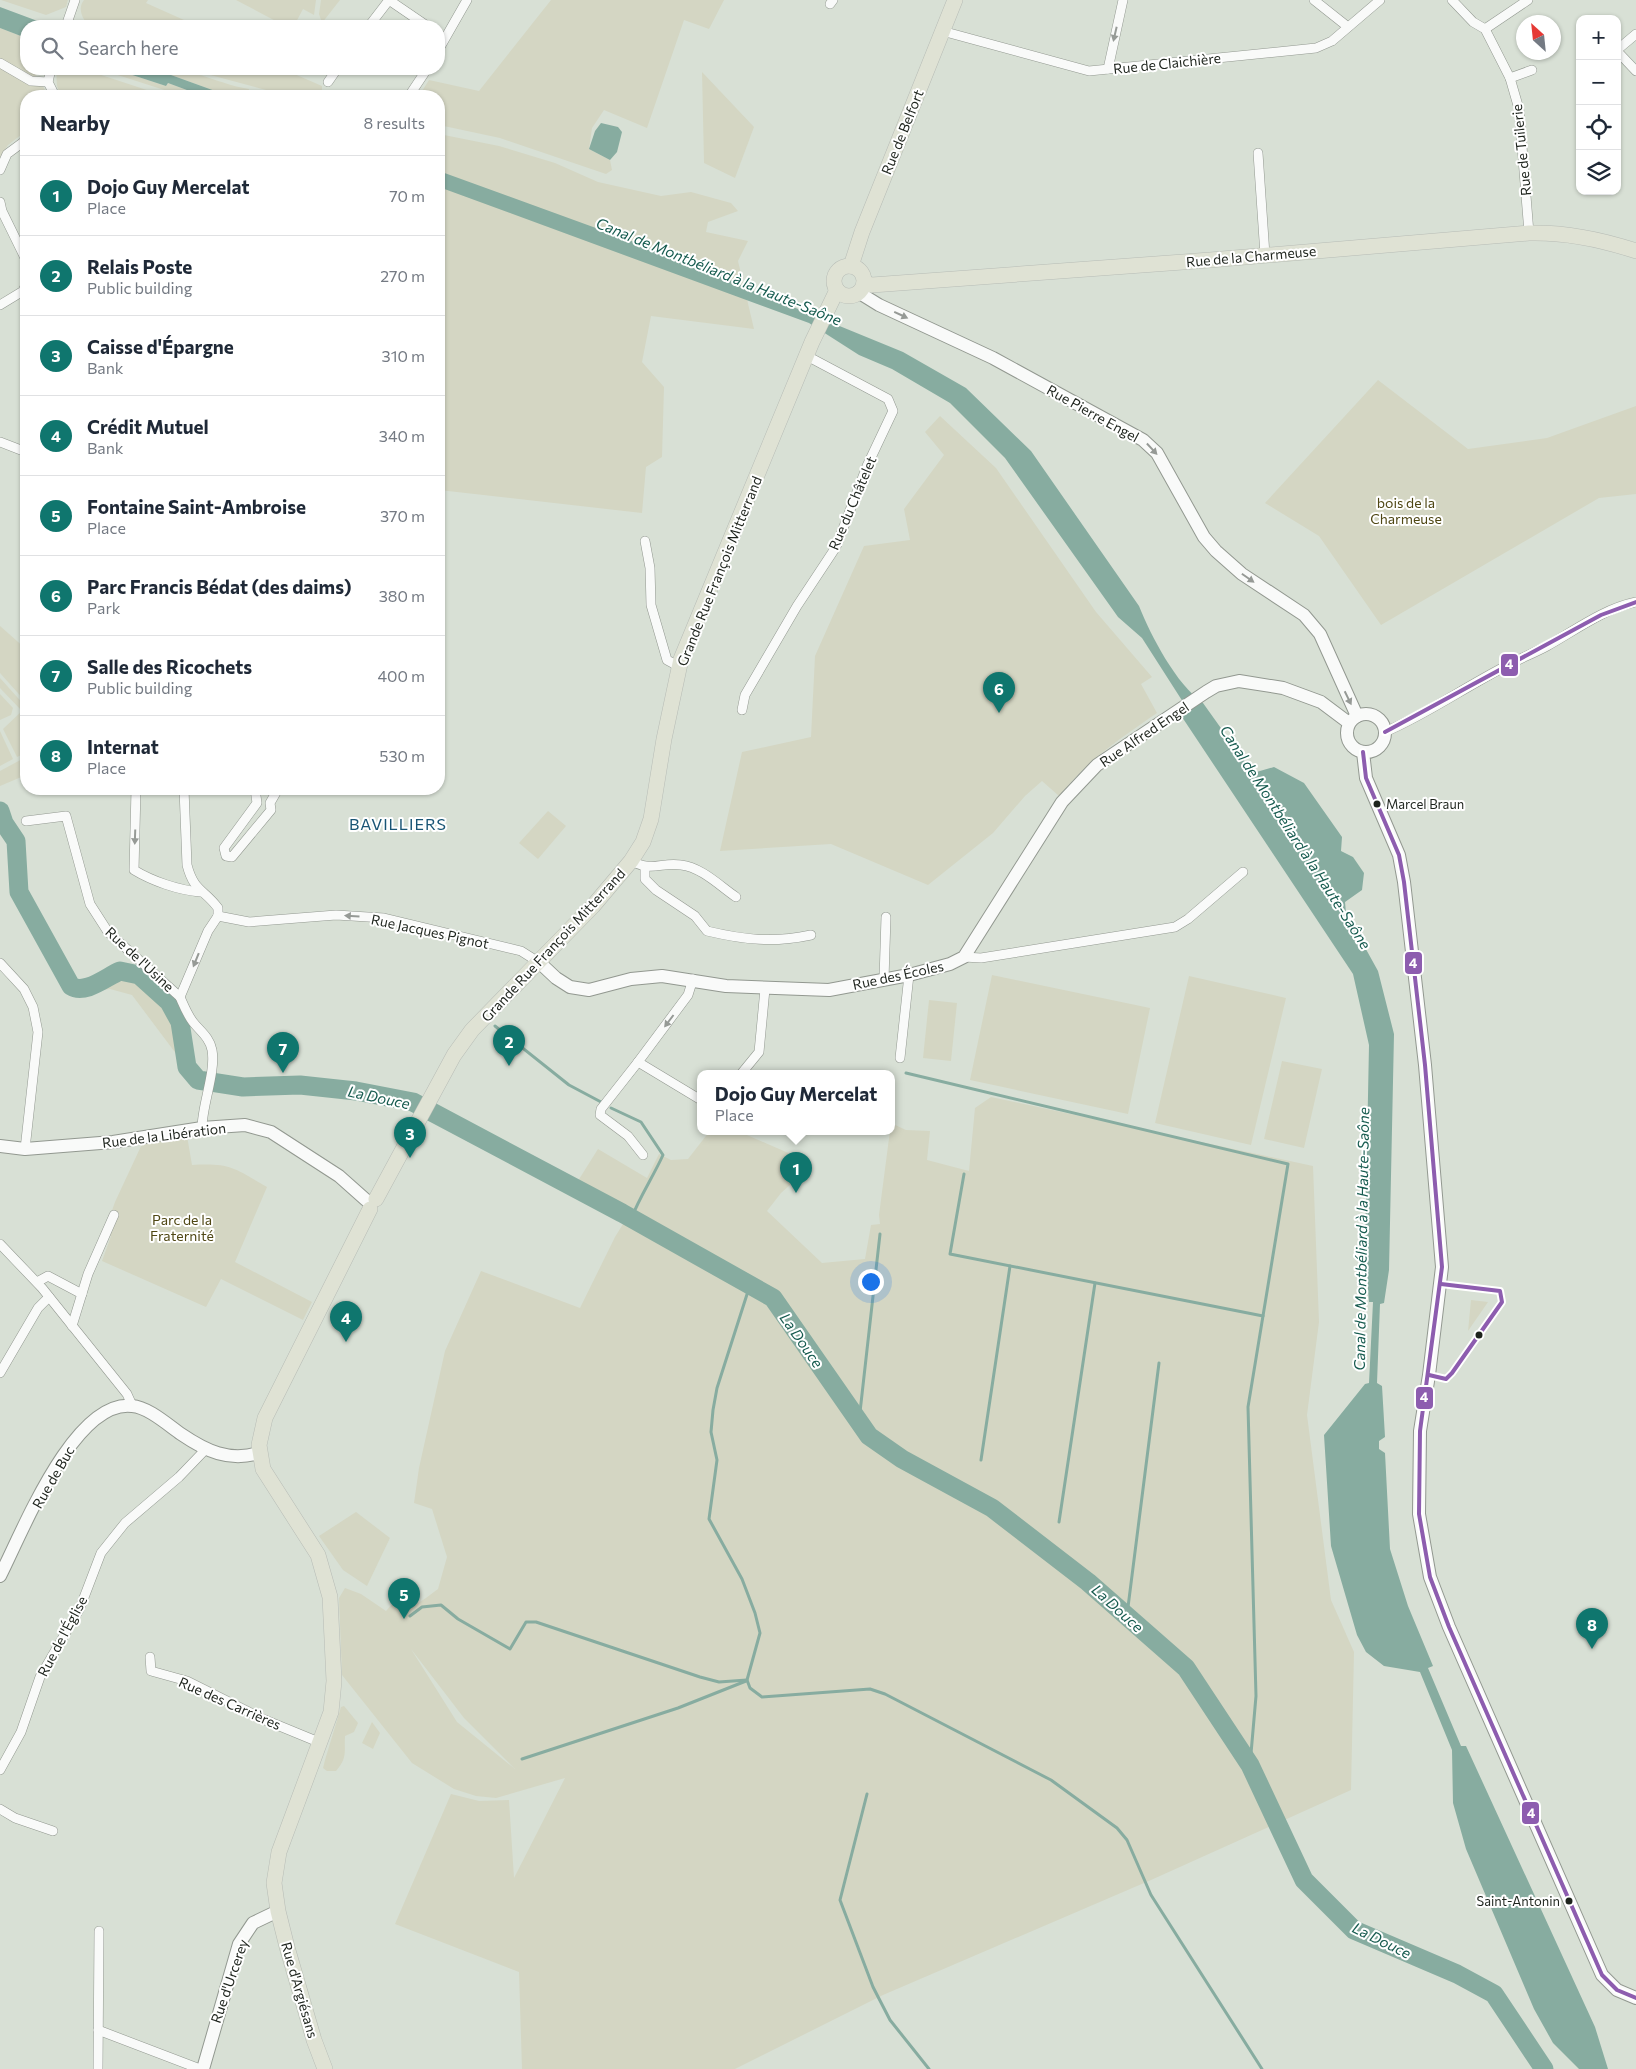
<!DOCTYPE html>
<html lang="en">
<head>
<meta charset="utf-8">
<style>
  body { margin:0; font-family:Commissioner,sans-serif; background:#f2f2f3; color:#1f2937 }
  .controls { position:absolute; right:15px; top:15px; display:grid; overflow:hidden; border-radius:10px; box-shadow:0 1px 4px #0004 }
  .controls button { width:45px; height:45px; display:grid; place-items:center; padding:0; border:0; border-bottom:1px solid #e0e1e3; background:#fff; color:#1f2937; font:25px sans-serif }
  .compass { position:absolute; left:1516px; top:15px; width:45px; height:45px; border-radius:50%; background:#fff; box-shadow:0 1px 4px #0004; rotate:333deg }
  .you { position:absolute; left:870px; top:1281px; width:18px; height:18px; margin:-12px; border:4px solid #fff; border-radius:50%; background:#1a73e8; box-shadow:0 0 0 8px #1a73e833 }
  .badge { display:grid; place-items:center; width:32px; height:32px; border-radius:50%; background:#0f766e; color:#fff; font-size:16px; font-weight:700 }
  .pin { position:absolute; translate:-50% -41px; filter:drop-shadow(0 1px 2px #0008) }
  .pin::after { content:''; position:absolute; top:26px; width:18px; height:15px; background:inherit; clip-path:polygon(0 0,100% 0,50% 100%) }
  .popup { position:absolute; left:697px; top:1070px; width:198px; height:65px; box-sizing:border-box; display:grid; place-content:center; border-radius:10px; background:#fff; filter:drop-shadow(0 1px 4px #0005); font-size:16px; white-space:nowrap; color:#747a83 }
  .popup b { font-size:19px; color:#1f2937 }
  .popup::after { content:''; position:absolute; left:50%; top:100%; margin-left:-10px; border:10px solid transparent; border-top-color:#fff }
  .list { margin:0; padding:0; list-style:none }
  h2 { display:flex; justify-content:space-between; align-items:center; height:65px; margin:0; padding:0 20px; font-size:21px }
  h2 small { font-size:16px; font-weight:400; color:#747a83 }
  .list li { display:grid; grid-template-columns:32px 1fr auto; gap:15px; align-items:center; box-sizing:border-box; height:80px; padding:0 20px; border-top:1px solid #e0e1e3 }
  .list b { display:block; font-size:19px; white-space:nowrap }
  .list p { margin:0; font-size:16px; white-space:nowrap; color:#747a83 }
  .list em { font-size:16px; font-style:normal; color:#747a83 }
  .icon { flex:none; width:28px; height:28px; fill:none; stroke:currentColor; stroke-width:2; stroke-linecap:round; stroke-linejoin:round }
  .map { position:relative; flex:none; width:1636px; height:2069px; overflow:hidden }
  .search { position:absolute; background:#fff; box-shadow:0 1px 4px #0004; left:20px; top:20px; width:425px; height:55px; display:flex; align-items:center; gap:12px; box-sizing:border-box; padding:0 18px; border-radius:20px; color:#747a83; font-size:19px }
  .panel { position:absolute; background:#fff; box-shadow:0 1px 4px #0004; left:20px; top:90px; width:425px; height:705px; border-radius:20px }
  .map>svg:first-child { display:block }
  .green { fill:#d4d6c3; fill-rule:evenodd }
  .water { fill:#87aca0 }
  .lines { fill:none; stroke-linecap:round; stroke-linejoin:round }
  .stream { stroke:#87aca0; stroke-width:3 }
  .river { stroke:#87aca0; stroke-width:19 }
  .street-casing { stroke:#929890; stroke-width:10 }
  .secondary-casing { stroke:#929890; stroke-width:14 }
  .primary-casing { stroke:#b7bcb6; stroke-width:16 }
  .street { stroke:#f9faf9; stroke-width:9 }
  .secondary { stroke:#f9faf9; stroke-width:12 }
  .primary { stroke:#dfe2d4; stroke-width:15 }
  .bus-1-casing { stroke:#fff; stroke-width:8 }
  .bus-1 { stroke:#8d5daf; stroke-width:4 }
  .oneway { fill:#969a96 }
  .bus-dot { fill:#1e241d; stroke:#fff; stroke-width:2 }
  .labels { text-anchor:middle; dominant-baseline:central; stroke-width:4; stroke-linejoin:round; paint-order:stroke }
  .bus-label { font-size:13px; fill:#1e241d; stroke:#fff; text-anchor:start }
  .street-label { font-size:14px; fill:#1e241d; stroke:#fff }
  .park-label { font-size:14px; fill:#4f4714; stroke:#fff }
  .water-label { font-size:15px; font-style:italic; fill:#165b4f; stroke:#fff }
  .quarter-label { font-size:16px; letter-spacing:1px; fill:#185474; stroke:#fff }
  .line-badge { stroke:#fff; stroke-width:2 }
  .badge-label { font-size:14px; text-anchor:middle; font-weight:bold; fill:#fff }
</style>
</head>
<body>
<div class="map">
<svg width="1636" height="2069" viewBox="0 0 1636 2069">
  <rect width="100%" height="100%" fill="#d8e0d5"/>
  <g class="green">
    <path d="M1,0h67l-2,7 -20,8z"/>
    <path d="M84,0h64l-2,3 38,17 -2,4 7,2h-101c-5,-8 -11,-17 -4,-26z"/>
    <path d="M236,0h80l-2,15 -11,-6 -9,17h-9z"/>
    <path d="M321,0h19l-18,23 -3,-9z"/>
    <path d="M551,0h173l-15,29 -25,-9 -37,108 -43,-18 -12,18 -3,21 21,11 2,10 -6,4 -106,-36 -61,-13v-29h-20l10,-16 50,11z"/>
    <path d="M0,28l26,10v31h16l-12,14 13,3 5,10h-22v35l-18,14 -8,12z"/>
    <path d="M56,69h27l82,27h-104l-4,-10z"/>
    <path d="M99,69h15l52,17 2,-3 35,13h-20z"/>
    <path d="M166,69c28,0 56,16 83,20l-2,7h-7l1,-3 -4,-1 -2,4h-6l-58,-21z"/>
    <path d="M188,69h69l17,5 3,-5h17l-2,4 30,13v6l5,4h-39z"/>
    <path d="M702,72l52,55 -19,51 -31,-15z"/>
    <path d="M439,134l60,12 56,17 43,19 63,14 30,-4 40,11 7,8 -30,11 -2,10 42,9 -10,20 16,68 -103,-13 -9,46 22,25 -2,70 -16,10 -4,46 -203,-23z"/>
    <path d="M1378,380l90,69 79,-11 89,-32v88l-37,4 -218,127 -62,-89 -54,-33z"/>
    <path d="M940,416l56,52 100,144 56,65 -11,7 16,29c-39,27 -68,46 -98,83l-17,-15 -17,15 -32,37 -65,52 -97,-41 -111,7 22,-99 69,-15 4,-81 49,-110 46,-6 -6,-31 40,-54 -19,-23z"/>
    <path d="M0,626l26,23v53l-26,-29z"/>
    <path d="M0,678l26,29v46l-9,4 -14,-28 19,-18 -22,-23z"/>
    <path d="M0,694l13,14 -2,7 -11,5z"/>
    <path d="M0,731l13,28 -13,7z"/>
    <path d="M26,757v18l-26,11v-15z"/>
    <path d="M548,811l18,15 -28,33 -19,-16z"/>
    <path d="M992,975l158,33 -22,106 -158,-34z"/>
    <path d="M116,976c16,0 22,5 34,15 23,18 28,32 31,60l-4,4 -45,-60 -22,-6 -21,3z"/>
    <path d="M1189,976l97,22 -35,147 -96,-22z"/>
    <path d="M929,1000l28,3 -6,58 -28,-3z"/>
    <path d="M1282,1061l40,8 -18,79 -40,-9z"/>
    <path d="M991,1097l322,69 6,156 -12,93 24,185 23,52 -3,138 -200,90 -268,115 -148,74h-213l-3,-97 -124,-48 56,-130 28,7 30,-1 5,78 51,-100 -69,20 -20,-2 -22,-7 -42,-26 -70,-88 -3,-77 6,-10 16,6 25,17 7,-8c16,12 32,-5 45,-14l9,-32 -15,-48 -18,-6 5,-35 26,-117 36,-80 99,37 35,-71 16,-26 -55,-27 22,-35 49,29 12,-24 12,6 17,-1 21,-27h31l69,30 3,3 -31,28 -14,18 55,52 43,-4 6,-34 9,-1 -1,-9 12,-92 15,7 24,1 -3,29 42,11 6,-63zM411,1649l53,69 51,51 -58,-47z"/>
    <path d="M187,1136l5,29c39,-2 42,3 75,22l-32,75 77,40 -9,18 -82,-41 -15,28 -104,-46 9,-25 -7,-3 11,-31 27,-58z"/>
    <path d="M1471,1300l17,2 -20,29z"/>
    <path d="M356,1512l34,26 -23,48 -24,-16 -24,-34z"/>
    <path d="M344,1706l14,17 -4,9 -9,4c-1,16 3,21 -9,35h-9l-4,-3 2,-8 16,-53z"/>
    <path d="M372,1722l8,11 -7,16 -11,-6z"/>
  </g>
  <g class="water">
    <path d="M0,7l51,19h-25v12l-26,-10z"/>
    <path d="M114,69h52l5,6 58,21h-26l-35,-13 -2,3z"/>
    <path d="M601,123l17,4 4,5 -5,20 -7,8 -21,-11 6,-18z"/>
    <path d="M439,171l275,100 30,16 159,65 63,36 65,63 108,155c12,30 37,78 64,97l50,70 21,-6 30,16 38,54 -1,14 12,6 11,16 -2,17 -17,12 1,11 32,58 16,63 -5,236 -5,33 -4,1 -3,79 5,3 3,51 -6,4v8l6,4 5,96 18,57 25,60 -5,2 33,78h5l129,281 13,42h-29l-26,-26 -19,-34 -68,-160 -13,-46 -1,-53 -32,-78 -36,-6 -18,-14 -9,-17 -26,-89 -7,-111 41,-51 4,-1 4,-81h-4l-4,-55 4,-202 -16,-71 -171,-257 1,-15 -41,-64 -24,-21 -113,-159 -55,-55 -58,-34 -33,-14 -50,-32 -370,-136z"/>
  </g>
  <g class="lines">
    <g class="stream">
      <path d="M495,1026l74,59 32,17"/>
      <path d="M906,1073l382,91 -40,243 8,289 -6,69"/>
      <path d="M611,1108l30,14 22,33c-10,22 -23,41 -32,64"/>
      <path d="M964,1174l-14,80 313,62"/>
      <path d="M750,1285l-33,103 -4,22 -2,22 6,28 -8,59 33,60 13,34 5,20 -13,47 3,8 12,9 108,-8 15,5 166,86 66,48 10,12 24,55 111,174"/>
      <path d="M859,1421l21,-187"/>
      <path d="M981,1460l29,-194"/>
      <path d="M1059,1522l36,-239"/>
      <path d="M1127,1615l32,-252"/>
      <path d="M410,1616l12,-9 19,-2 17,14 52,30 16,-27h10l164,55 19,5 28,-2"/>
      <path d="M522,1759l156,-51 68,-27"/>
      <path d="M867,1794l-27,106 33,87 17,33 39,49"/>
    </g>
    <path class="river" d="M0,811l4,12 12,18 3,51 52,94c14,9 35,-9 49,-15l19,4 30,27 11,20 7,45 11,13 45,7 57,-2 56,6 57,11 209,111 151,85 96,138 33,23 90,49 96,74 98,86 64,97 54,115 50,50 103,44 37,20 50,75"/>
    <g class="street-casing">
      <g id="street">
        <path d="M1314,0l34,27"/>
        <path d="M1452,0l21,22 12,7 25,49 9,31 10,124"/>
        <path d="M830,4l3,-4"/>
        <path d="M66,26l9,-26"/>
        <path d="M369,26l20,-26 38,26"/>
        <path d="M1485,29l43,-29"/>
        <path d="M942,31l147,40 227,-23 16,-7 48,-41"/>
        <path d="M439,49l28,-49"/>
        <path d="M1617,50l19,-16"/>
        <path d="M1617,51l19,20"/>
        <path d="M0,63l31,18 17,1"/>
        <path d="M51,69l-3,13 7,14"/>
        <path d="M1108,69l15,-69"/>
        <path d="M1510,78l22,-8"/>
        <path d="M328,82l9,-13"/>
        <path d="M409,96l18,-27"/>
        <path d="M1258,153l7,102"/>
        <path d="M0,170l7,-16 19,-14"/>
        <path d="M0,202l2,9 24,49"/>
        <path d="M0,305l23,-14 3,-7"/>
        <path d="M0,442l26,10"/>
        <path d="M645,541l5,27 1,37 16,55 13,7"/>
        <path d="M742,710l3,-15 52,-89 39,-59 31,-81 26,-55 -5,-12 -81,-43"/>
        <path d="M1385,732c42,-18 80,-45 121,-66 13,-7 28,-13 41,-20 29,-16 56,-37 89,-44"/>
        <path d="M136,789l-2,81c18,11 44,20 66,22"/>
        <path d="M184,789l3,76c7,27 17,24 31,43v8"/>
        <path d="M255,789l2,14 -33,45 2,8 6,1 39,-47 -1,-7 8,-14"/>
        <path d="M26,821l40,-5 24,88 18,28 72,65"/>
        <path d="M631,861c22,11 30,1 50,4 20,2 39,21 55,32"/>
        <path d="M645,868v11l11,11 39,26 12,15c38,9 66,12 104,4"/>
        <path d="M218,916l31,6 87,-7 48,3 137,33 19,12"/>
        <path d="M964,957l17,1 194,-31 13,-8 55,-47"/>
        <path d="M0,963l24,26 9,18 5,25 -13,117"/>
        <path d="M693,979l-5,16 -50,67 63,38"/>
        <path d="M884,979l2,-62"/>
        <path d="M900,1058l9,-83"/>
        <path d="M638,1062l-37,47 -1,6 28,21 15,19"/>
        <path d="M741,1074l18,-22 6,-63"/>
        <path d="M202,1128c0,-23 14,-56 10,-78 -2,-12 -12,-19 -19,-28 -6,-8 -9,-16 -13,-25l28,-66 10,-15"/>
        <path d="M0,1244l42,44 85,106 5,11"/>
        <path d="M37,1282l11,-6 34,18"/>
        <path d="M72,1326l16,-52 26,-59"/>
        <path d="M0,1373l38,-65 11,-11"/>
        <path d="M150,1657l1,14 36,10 78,39 56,23"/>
        <path d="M0,1770l21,-38 19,-55 40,-69 21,-55 24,-30 54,-46 26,-27"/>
        <path d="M0,1809l15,9 38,13"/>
        <path d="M98,2030l102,39"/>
        <path d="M98,2069l1,-138"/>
      </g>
    </g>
    <g class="secondary-casing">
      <g id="secondary">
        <path d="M858,292l21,13 114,53 150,82 14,13 47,84 12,14 26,23 62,41 16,19 37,82"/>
        <circle cx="1366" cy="733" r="19"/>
        <path d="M1363,752l3,26 33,77 5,27 21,183 17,202 -13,108 -9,56 -1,83 11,63 19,50 153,348 15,15 19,8"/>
        <path d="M540,963l16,15 14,9 19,3 42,-11 31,-3 64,10 103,4 80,-15 41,-11 14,-7 98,-155 35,-37 109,-73 10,-6 23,-5 44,7 38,14 28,21"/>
        <path d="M0,1146l25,3 88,-7 89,-14 43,-3 26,7 68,44 27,24"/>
        <path d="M0,1576c22,-43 74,-177 132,-170 16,1 36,19 49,28 25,17 48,28 78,19"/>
        <path d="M203,2069l36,-125 14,-21 25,-12"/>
      </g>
    </g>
    <g class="primary-casing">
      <g id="primary">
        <circle cx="849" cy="281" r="15"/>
        <path d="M851,266l11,-34 93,-232"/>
        <path d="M864,283l8,2 338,-25 319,-27c37,-1 71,6 107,18"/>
        <path d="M376,1199l78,-144 18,-25 121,-124 38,-45 12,-19 8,-23 13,-80 17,-80 131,-317 25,-52"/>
        <path d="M325,2069l-11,-29 -27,-93 -9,-36 -4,-28 5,-31 52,-140 3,-31 -4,-84 -12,-42 -55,-86 -4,-24 6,-27 105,-209"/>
      </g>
    </g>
    <use href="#street" class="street"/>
    <use href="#secondary" class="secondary"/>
    <use href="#primary" class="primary"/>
    <g class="bus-1-casing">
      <g id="bus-1">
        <path d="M1385,732l216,-117 35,-13"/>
        <path d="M1363,752l3,26 33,77 5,27 21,183 17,202 -22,164 -1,83 11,63 19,50 153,348 15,15 19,8"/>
        <path d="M1429,1375l17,4 6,-6 50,-71 -2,-11 -59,-7"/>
      </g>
    </g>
    <use href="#bus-1" class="bus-1"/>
  </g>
  <defs><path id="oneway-solid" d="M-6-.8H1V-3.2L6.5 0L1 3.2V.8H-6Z" transform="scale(1.25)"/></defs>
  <g class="oneway">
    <use href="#oneway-solid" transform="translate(1115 34) rotate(103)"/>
    <use href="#oneway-solid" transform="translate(901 315) rotate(25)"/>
    <use href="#oneway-solid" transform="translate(1152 449) rotate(47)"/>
    <use href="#oneway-solid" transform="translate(1248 578) rotate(35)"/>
    <use href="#oneway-solid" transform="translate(1348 698) rotate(64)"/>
    <use href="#oneway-solid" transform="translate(135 837) rotate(92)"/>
    <use href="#oneway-solid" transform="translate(352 916) rotate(-176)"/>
    <use href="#oneway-solid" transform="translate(196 960) rotate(112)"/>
    <use href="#oneway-solid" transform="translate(669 1021) rotate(127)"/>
  </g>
  <g class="bus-dot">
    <circle cx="1377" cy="804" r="4.5"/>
    <circle cx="1479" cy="1335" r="4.5"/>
    <circle cx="1569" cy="1901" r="4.5"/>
  </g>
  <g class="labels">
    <g class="bus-label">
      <text x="1386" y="804">Marcel Braun</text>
      <text x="1560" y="1901" text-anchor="end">Saint-Antonin</text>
    </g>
    <g class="street-label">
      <text transform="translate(1167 63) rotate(-6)">Rue de Claichière</text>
      <text transform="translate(902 132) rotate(-68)">Rue de Belfort</text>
      <text transform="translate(1521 150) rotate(-96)">Rue de Tuilerie</text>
      <text transform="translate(1251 256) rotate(-5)">Rue de la Charmeuse</text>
      <text transform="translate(1093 413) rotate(29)">Rue Pierre Engel</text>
      <text transform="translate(852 503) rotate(-67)">Rue du Châtelet</text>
      <text transform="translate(719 571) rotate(-68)">Grande Rue François Mitterrand</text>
      <text transform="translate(1144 734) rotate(-34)">Rue Alfred Engel</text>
      <text transform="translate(430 931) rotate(12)">Rue Jacques Pignot</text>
      <text transform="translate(553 945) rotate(-47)">Grande Rue François Mitterrand</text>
      <text transform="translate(140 959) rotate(43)">Rue de l'Usine</text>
      <text transform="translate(898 975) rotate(-12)">Rue des Écoles</text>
      <text transform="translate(164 1135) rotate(-7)">Rue de la Libération</text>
      <text transform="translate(53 1477) rotate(-60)">Rue de Buc</text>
      <text transform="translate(62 1636) rotate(-62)">Rue de l'Église</text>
      <text transform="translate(230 1703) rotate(24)">Rue des Carrières</text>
      <text transform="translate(229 1981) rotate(-71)">Rue d'Urcerey</text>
      <text transform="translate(300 1990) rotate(74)">Rue d'Argiésans</text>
    </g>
    <g class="park-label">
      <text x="1406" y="502">bois de la<tspan x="1406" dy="16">Charmeuse</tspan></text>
      <text x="182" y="1219">Parc de la<tspan x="182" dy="16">Fraternité</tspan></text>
    </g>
    <g class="water-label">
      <text transform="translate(719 271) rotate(22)">Canal de Montbéliard à la Haute-Saône</text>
      <text transform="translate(1296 837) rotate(57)">Canal de Montbéliard à la Haute-Saône</text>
      <text transform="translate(379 1097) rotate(12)">La Douce</text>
      <text transform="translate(1361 1239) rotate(-89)">Canal de Montbéliard à la Haute-Saône</text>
      <text transform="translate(802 1340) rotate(55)">La Douce</text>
      <text transform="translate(1118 1608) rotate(42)">La Douce</text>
      <text transform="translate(1382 1940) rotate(26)">La Douce</text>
    </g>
    <g class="quarter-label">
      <text x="398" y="823">BAVILLIERS</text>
    </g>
  </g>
  <g class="line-badge">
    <rect x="1500" y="653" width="19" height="24" rx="5" fill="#8d5daf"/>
    <rect x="1404" y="951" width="19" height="24" rx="5" fill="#8d5daf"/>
    <rect x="1415" y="1386" width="19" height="24" rx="5" fill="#8d5daf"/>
    <rect x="1521" y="1801" width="19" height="24" rx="5" fill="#8d5daf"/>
  </g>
  <g class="badge-label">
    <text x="1509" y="669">4</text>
    <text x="1413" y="968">4</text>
    <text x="1424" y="1402">4</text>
    <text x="1531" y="1818">4</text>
  </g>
</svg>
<div class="controls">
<button>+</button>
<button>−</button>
<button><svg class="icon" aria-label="locate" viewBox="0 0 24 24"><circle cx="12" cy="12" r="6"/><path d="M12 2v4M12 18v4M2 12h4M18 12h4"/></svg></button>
<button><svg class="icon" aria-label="layers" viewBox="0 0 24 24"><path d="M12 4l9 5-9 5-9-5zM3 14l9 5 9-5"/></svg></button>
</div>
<svg class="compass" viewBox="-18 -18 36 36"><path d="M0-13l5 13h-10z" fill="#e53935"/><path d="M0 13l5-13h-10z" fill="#747a83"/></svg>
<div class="you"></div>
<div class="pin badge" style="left:796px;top:1193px">1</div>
<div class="popup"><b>Dojo Guy Mercelat</b>Place</div>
<div class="pin badge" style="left:509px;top:1066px">2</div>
<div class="pin badge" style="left:410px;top:1158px">3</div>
<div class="pin badge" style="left:346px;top:1342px">4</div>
<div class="pin badge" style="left:404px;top:1619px">5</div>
<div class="pin badge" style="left:999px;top:713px">6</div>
<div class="pin badge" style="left:283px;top:1073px">7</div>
<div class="pin badge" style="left:1592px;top:1649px">8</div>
<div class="search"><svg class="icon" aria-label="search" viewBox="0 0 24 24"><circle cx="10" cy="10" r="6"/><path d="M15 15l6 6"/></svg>Search here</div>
<section class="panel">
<h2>Nearby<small>8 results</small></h2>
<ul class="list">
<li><span class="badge">1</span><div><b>Dojo Guy Mercelat</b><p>Place</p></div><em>70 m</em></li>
<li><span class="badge">2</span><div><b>Relais Poste</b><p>Public building</p></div><em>270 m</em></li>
<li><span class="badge">3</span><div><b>Caisse d'Épargne</b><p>Bank</p></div><em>310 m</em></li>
<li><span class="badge">4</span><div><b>Crédit Mutuel</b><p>Bank</p></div><em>340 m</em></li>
<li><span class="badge">5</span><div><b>Fontaine Saint-Ambroise</b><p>Place</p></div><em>370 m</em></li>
<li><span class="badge">6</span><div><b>Parc Francis Bédat (des daims)</b><p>Park</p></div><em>380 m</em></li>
<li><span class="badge">7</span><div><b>Salle des Ricochets</b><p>Public building</p></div><em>400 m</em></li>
<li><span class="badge">8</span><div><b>Internat</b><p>Place</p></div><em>530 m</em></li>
</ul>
</section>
</div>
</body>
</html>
